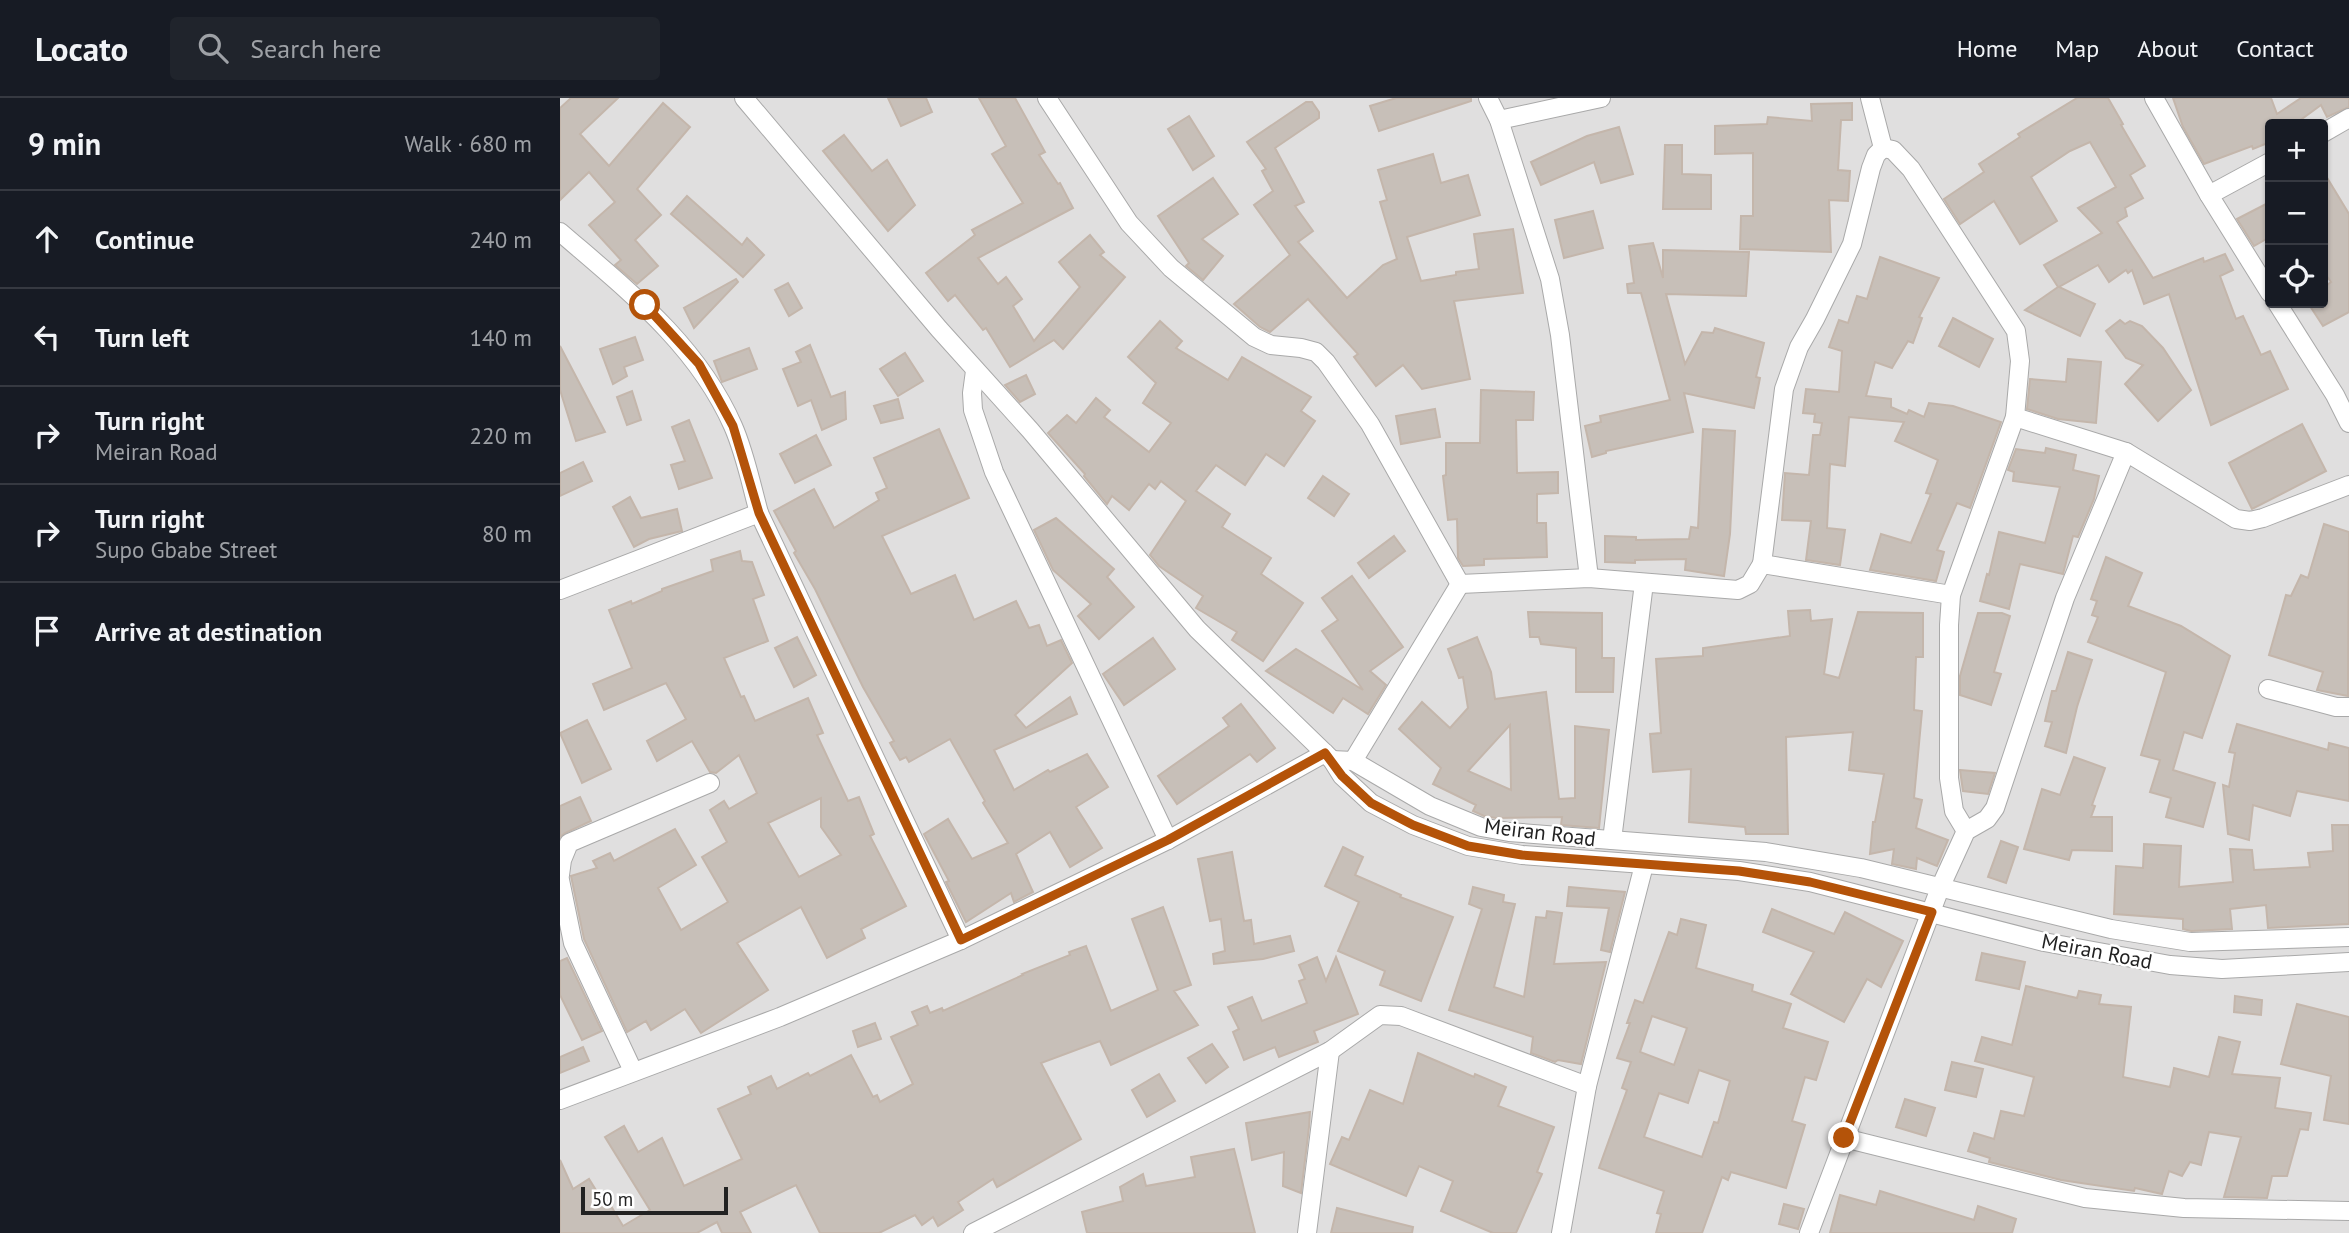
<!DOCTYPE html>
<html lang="en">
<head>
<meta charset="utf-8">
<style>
  body { margin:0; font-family:"PT Sans",sans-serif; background:#20242c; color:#f1f3f6 }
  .controls { position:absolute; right:21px; top:21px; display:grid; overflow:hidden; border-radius:7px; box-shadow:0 2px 5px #0004 }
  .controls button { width:63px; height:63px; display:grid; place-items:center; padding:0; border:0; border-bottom:2px solid #363941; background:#171b24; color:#f1f3f6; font:35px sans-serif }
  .scale { position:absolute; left:21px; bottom:18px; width:147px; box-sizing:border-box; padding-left:7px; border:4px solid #222; border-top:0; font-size:19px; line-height:24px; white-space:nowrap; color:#222; -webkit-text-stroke:5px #fff; paint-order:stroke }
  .stop { position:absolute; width:21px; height:21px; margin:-16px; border:5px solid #b45309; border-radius:50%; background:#fff }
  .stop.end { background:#b45309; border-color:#fff; box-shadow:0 2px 7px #0008 }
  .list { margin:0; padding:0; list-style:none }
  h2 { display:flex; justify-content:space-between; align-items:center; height:91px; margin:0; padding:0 28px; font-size:30px }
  h2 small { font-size:23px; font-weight:400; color:#9ea1a6 }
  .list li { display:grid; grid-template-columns:46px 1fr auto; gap:21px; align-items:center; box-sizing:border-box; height:98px; padding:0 28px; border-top:2px solid #363941 }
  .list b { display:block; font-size:26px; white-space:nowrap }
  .list p { margin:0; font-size:23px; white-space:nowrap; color:#9ea1a6 }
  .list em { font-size:23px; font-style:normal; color:#9ea1a6 }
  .icon { flex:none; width:38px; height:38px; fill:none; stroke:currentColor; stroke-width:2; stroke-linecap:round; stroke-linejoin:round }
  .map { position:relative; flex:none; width:1789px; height:1135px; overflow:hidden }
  header { display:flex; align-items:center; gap:42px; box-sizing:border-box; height:98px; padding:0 35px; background:#171b24; border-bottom:2px solid #363941 }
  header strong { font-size:33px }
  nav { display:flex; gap:38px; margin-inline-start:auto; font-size:24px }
  .search { width:490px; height:63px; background:#20242c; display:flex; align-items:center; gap:18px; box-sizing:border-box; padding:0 24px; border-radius:7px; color:#9ea1a6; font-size:26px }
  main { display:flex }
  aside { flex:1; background:#171b24 }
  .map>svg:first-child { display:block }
  .residential { fill:#e0dfdf; fill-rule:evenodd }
  .building { fill:#c7bfb8; stroke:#c4b6ab; stroke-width:2; fill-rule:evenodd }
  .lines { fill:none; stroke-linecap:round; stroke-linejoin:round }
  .minor-casing { stroke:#a9a9a9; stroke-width:20 }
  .minor { stroke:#fff; stroke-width:18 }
  .route { stroke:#b45309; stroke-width:9 }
  .labels { text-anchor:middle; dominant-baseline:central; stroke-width:5; stroke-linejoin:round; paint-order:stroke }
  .street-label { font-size:21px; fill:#222; stroke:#fff }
</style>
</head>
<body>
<header>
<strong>Locato</strong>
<div class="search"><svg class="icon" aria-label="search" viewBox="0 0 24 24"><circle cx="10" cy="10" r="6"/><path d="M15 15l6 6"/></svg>Search here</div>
<nav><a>Home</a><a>Map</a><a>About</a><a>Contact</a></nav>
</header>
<main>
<aside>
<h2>9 min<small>Walk · 680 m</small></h2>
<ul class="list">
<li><svg class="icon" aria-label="ahead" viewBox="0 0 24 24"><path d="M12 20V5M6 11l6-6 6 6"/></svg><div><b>Continue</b></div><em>240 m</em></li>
<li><svg class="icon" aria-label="left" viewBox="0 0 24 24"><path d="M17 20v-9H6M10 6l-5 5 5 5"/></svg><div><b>Turn left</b></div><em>140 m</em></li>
<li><svg class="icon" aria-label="right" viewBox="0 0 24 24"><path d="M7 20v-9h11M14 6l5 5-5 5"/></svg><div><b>Turn right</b><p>Meiran Road</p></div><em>220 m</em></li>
<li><svg class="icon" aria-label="right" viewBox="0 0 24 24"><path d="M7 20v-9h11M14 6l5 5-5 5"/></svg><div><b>Turn right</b><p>Supo Gbabe Street</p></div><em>80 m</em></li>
<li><svg class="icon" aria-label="arrive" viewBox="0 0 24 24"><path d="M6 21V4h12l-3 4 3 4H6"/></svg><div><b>Arrive at destination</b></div></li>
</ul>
</aside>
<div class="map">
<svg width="1789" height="1135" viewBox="0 0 1789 1135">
  <rect width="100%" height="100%" fill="#f2efe9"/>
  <path class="residential" d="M0,0h1789v1135h-1789zM1710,26h53v179h-53z"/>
  <g class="building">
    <path d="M11,0h47l-38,36 29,32 54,-63 27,24 -53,62 24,26 -26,25 23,26 -21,18 -22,-19 6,-5 -32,-35 26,-23 -26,-30 -29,28v-92z"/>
    <path d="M328,0h38l6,14 -31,14z"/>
    <path d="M419,0h36l30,54 -6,3 19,29 2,-1 13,25 -95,50 20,26 8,-7 16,22 -9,7 21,35 46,-54 -21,-25 31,-27 14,17 -4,3 25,22 -62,72 -9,-9 -44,27 -24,-39 -3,2 -28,-35 -7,6 -22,-28 49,-38 -3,-5 51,-27 -31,-49 14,-8z"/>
    <path d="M836,0h75v3l-92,30 -9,-25z"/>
    <path d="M1517,0h31l15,26 -2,1 24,41 -15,9 13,23 -18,10 2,8 -10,6 36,56 50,-20 1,4 21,-8 8,16 -13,6 16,43 7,-3 18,39 9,-4 18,38 -77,36 -42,-131 -25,10 -12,-34 -4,3 -2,-3 -17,12 -11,-17 -39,22 36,17 -15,32 -55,-26 33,-23 -14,-22 58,-32 -24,-25 38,-21 -26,-45 -20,9 -39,26 26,44 -37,23 -26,-43 -34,23 -16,-25 40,-27 -5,-8 41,-27 -2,-3z"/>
    <path d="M1613,0h98l6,16 24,-16h48v9l-22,10 -6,-12 -26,19h-25v18l-17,7 -1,-3 -48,18 -21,-37z"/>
    <path d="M746,4h6l7,10v6l-44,30 29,54 -9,4 18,25 -15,11 49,56 36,-33 14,-6 -17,-57 7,-2 -9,-30 55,-16 8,29 27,-8 12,40 -73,22 14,44 35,-6v-3l23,-3 -5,-35 39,-5 10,64 -69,8 16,78 -48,10 -19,-24 -27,21 -22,-29 4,-3 -50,-55 -38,33 -10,-5 -26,-23 56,-49 -36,-50 19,-14 -11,-20 4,-2 -19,-27z"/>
    <path d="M1292,5v17h-11l-3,50 12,1 -2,30 -19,-1 2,52 -91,-3 1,-33h12v-63l-38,1v-28l52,-2 1,-7 44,4 -1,-17z"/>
    <path d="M629,18l25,40 -21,14 -25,-41z"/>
    <path d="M1059,29l14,47 -32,9 -7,-21 -53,23 -10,-23 56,-26z"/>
    <path d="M284,37l28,36 15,-11 28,45 -27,26 -65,-80z"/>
    <path d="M1105,47h17v29l29,1v34h-48z"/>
    <path d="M1763,73l26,43v98l-26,14 -15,-23h15v-15l8,-6 -8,-11z"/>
    <path d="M653,80l25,36 -36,25 21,17 -20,24 -17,-14 3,-3 -31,-47z"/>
    <path d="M127,98l55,49 5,-7 17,17 -21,22 -72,-63z"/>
    <path d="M1710,104v35l-16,9 -17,-27z"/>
    <path d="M1033,113l10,37 -39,10 -9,-38z"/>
    <path d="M1093,145l10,35v-28l86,2 -3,44 -80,-2 19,70 17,-32 11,1 2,-5 49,15 -8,34 4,1 -6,30 -70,-15 9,39 -87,19v2l-14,4 -7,-31 16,-4 -1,-6 70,-16 -29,-107h-13l-1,-9 7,-1 -5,-37z"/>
    <path d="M1320,159l59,21 -20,39 3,1 -9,25 -5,-2 -16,27 -17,-6 -9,34 25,3v8l16,7 2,-4 15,7 5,-14 24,3 48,16 -31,86 -13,-5 -20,47 7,2 -8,29 -66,-11 11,-36 30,9 20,-49 -5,-1 12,-33 -43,-19 9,-19 -55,-5 -4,49 -15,-2 -3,64 18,2 -5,35 -34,-5 5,-39 -29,-1 3,-47 24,2 4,-40h7l2,-12 -8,-1 1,-8 -12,-1 3,-24 33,3 3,-41 -13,-4 10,-27 9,3 9,-27 10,3z"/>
    <path d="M176,181l2,3 -44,46 -10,-20z"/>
    <path d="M228,185l14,25 -13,8 -14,-26z"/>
    <path d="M1393,220l40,21 -14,28 -40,-21z"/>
    <path d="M1560,222l5,4 5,-3 12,5 21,22 28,42 -33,31 -33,-37 18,-19 -17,-7 -20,-27z"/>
    <path d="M600,223l22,20 -6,7 52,32 14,-23 69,40 -10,14 14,10 -31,45 -18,-12 -21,31 -29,-20 -20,26 34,23 -8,13 49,31 -10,16 42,29 -40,58 -31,-21 5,-8 -41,-24 7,-12 -44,-30 -9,-11 36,-54 -25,-20 -6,8 -6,-5 -20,26 -17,-14 -5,8 -23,-28 1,-2 -37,-41 19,-18 9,8 20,-25 14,12 -6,7 45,35 22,-29 -28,-20 13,-20 -28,-26z"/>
    <path d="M75,239l8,23 -19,7 3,9 -14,8 -13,-35z"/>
    <path d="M250,247l21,52 14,-5 1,27 -24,11 -11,-30 -13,6 -15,-37 18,-7 -5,-10z"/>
    <path d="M0,248l45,86 -29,9 -16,-51z"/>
    <path d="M189,250l8,21 -35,13 -8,-21z"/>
    <path d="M345,255l18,28 -25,15 -18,-27z"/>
    <path d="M1508,261l33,3 -5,61 -38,-4 -31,-10 3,-30 36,3z"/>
    <path d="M466,277l9,19 -15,8 -15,-17z"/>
    <path d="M921,292l53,2 -1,28h-17l1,53 41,-1v21l-21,1v29h9l1,34 -63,2v6l-21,1 -5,-8 -1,-39 -9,1 -5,-44 3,-1v-32h34z"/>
    <path d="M72,293l9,29 -14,5 -10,-28z"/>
    <path d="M338,301l5,19 -22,5 -7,-17z"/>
    <path d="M875,311l5,28 -39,7 -5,-28z"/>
    <path d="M129,322l23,58 -33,11 -8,-24 14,-4 -13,-34z"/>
    <path d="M1742,326l24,47 -74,38 -23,-46z"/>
    <path d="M379,331l30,69 -87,38 29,58 44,-19 19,45 42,-19 13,27 10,-3 8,21 14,-6 11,23 -57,52 11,13 44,-31 7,17 -83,36 20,40 34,-20 2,2 37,-18 21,33 -32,20 26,41 -32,19 -20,-35 -34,22 17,38 -19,10 -3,-9 -45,29 -20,-40 3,-1 -25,-47 24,-15 24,40 36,-16 -25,-40 2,-2 -35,-62 -41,23 -3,-5 -6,3 -10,-17 4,-2 -31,-54 -48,-98 -21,-36 2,-2 -22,-40 40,-22 20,39 45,-28 -3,-7 11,-5 -13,-30z"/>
    <path d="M1143,331l32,2 -5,103 -6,42 -39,-6 1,-11 -51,1v3l-30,-1v-26l31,1v3l53,-1 2,-12 7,1z"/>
    <path d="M256,337l15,30 -36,18 -15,-29z"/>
    <path d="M1486,350l30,7 -3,15 26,6 -5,23 -16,38 -5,-1 -10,38 -43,-10 -11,45 -29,-8 7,-27 2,1 10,-43 46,11 15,-56 -47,-6 1,-9 -6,-2 8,-21 29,4z"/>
    <path d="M23,364l9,19 -32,15v-23z"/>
    <path d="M763,378l26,18 -15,22 -26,-18z"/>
    <path d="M70,399l11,21 36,-9 5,22 -33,8 -15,8 -21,-40z"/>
    <path d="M496,420l58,51 -7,8 27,30 -35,32 -21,-23 13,-12 -38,-34 -19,-40z"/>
    <path d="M1764,426l25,8 -1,164 -31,-6 6,-18 -54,-17 17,-60 5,1 10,-21 7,3z"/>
    <path d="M834,438l11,15 -36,27 -11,-15z"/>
    <path d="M180,453l2,10 10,1 12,33 -11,4 15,42 -44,17 17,39 3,-1 11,25 53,-23 15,35 -6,2 31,66 11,-4 15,37 -4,2 36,70 -45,23 4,9 -38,20 -26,-51 -64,36 31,47 -67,43 -16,-24 -34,21 -5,-9 -19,11 -43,-93 -13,-63 26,-8 -4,-7 17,-8 4,8 61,-32 21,36 -38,23 23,42 47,-28 -26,-45 25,-15 -17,-32 14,-9 5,8 28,-16 -18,-38 -23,18 -6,-1 -18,-31 -35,20 -10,-20 39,-22 -20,-36 -62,27 -11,-26 39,-16 -23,-58 22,-9 1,3 30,-13v-2l51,-18 -2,-11zM261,700v29l20,28 -42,22 -31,-54z"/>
    <path d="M1546,459l36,16 -14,33 53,20 49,30 -28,82 -18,-6 -11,38 42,13 -12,44 -37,-10 5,-19 -21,-6 10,-32 -19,-5 25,-83 -78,-30 10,-25 -6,-2 5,-14 -6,-2z"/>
    <path d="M792,478l51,71 -33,24 16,14 -18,29 -25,-16 -10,15 -67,-42 30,-22 67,41 -41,-59 16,-11 -16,-22z"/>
    <path d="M1250,512l1,11 21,-2 -8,55 15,4 19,-66 65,1v44h-7l-2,53 8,1 -8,87 8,2 -6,28 32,12 -11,26 -20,-8 -1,11 -24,-5 2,-15 -24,5 3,-32h2l9,-48 -35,-4 4,-38 -67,5 2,97h-42l-1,-7 -56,-5 2,-53 -38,3 -3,-38 11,-1 -5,-74 47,-3v-8l87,-12 -2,-25z"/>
    <path d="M968,514l74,1v45h12l-1,34h-37v-44l-35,-4 -2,-7h-9z"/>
    <path d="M1418,515h24l8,3 -16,56 7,2 -10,31 -31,-10v-19z"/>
    <path d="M237,539l19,38 -22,12 -19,-39z"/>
    <path d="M917,539l14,35 4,27 51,-7 13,107 16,-1v-72l34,4 -10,98 -38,-3 1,-8 -66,1 -12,-2 -11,-5 3,-6 -43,-21 8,-16 -42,-39 23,-27 28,26 18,-20 -5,-31 -4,1 -11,-29zM950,627l1,65 -43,-19z"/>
    <path d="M593,540l22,31 -51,36 -21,-31z"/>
    <path d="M1508,554l24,8 -15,47 -11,46 -21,-7 7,-24 -7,-1 7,-30h4z"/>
    <path d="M681,606l34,44 -18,14 -7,-8 -73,50 -19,-28 71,-50 -6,-8z"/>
    <path d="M27,622l24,49 -29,14 -22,-50z"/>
    <path d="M1677,626l91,26 1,-7 20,5v53l-52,-10 -7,25 -37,-11 -4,35 -21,-6 -5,-49 6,2 6,-34 -6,-1z"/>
    <path d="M1514,659l31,11 -13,37 3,1 -4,11h21v34l-40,-1 -3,10 -45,-11 18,-60 18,6z"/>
    <path d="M1400,672l35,3 -7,21 -25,-3z"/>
    <path d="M20,699l11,24 -26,12 -5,4v-31z"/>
    <path d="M1772,727h17v99l-81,4 -2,-23 -36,4 2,20 -41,2 -8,-2v-10l-69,-5 2,-48 27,2 1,-24 37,2 -2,41 54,-5 -3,-33 22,1 2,20 56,-3 -2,-14 25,-2z"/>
    <path d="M1441,743l17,6 -12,36 -18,-6z"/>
    <path d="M783,749l20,10 -8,18 46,20 -1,2 53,20 -32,84 -41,-16 5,-14 -47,-20 21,-49 -34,-16z"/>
    <path d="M672,754l12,69 7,-1 3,24 36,-8 4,15 -31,8 -49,5 -1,-10 12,-3 -4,-32 -11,2 -12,-62z"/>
    <path d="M913,789l31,8 -1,7 12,2 -21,83 30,10 12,-80 10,1 1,-7 15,2 -8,51 52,-2 -25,102 -23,-4 -3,2 -24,-9 2,-16 -84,-27 33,-101 -13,-5z"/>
    <path d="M1009,789l56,5 -15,60 -9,-2 8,-42 -42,-2z"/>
    <path d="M603,809l28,78 -17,6 24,34 -87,40 -11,-24 -59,22 40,76 -84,48 -4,-8 -35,23 5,8 -25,16 -5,-9 -11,8 -7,-10 -36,18h-59l-24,-48 -56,27 11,21h-29l-5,-11 -20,11h-137v-73l13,29 16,-10 15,24 4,-2 15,25 27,-16 -45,-73 19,-11 14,26 24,-14 22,48 58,-27 -24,-50 33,-15 -3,-7 23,-11 6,13 31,-16 2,3 41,-21 22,42 4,-2 3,7 33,-18 -22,-47 27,-12 -6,-13 15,-6 3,7 12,-5 1,3 80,-36 -1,-1 48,-19 -1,-3 17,-6 25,65 47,-21 -26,-71z"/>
    <path d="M1212,811l62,25 11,-22 58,29 -22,46 -14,-8 -23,43 -53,-28 23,-42 -51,-20z"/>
    <path d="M1121,821l25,6 -10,43 57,17 -1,6 39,13 -8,24 45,14 -12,38 -11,-3 -13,44 13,4 -19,63 -55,-16 -3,8 -6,-3 -20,56h-46l5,-19 -4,-1 7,-22 -65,-23 28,-78 -5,-2 9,-26 -14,-4 13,-35h-3l8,-23 8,3 26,-71 8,3zM1092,918l35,12 -13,37 -34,-13zM1139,972l31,11 -12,42 -4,-1 -12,35 -58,-20 15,-44 29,10z"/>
    <path d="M1422,855l43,9 -6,27 -43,-9z"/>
    <path d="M757,859l9,24 10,-24 22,57 -44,17 4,11 -39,15 -4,-10 -31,13 -11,-28 6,-3 -11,-22 24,-10 10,24 45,-18 -8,-22 6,-2 -6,-14z"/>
    <path d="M7,860l35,73 -20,9 -22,-45v-34z"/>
    <path d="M1466,888l51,12 2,-7 22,4 -2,9 32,3 -8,70 47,10 4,-19 35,9 10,-40 21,5 -8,32 48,4 -5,30 36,5 -3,17 -8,-1 -13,47h-15l-5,22 -43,-1 17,-60 -32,-5 -8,33 -11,-3 -8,14 -13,-5 -7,23 -27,-6 -1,3 -73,-11 -72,-18 1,-4 -22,-7 6,-18 20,6 7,-28 23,5 10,-39 -59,-16 7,-24 30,8z"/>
    <path d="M1675,898l27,4 -1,15 -27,-3z"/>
    <path d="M1737,906l52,13v107l-25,-4 7,-44 -50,-12z"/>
    <path d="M315,925l6,16 -23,8 -5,-16z"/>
    <path d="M652,946l16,23 -22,16 -18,-25z"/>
    <path d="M23,949l6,14 -29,12v-16z"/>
    <path d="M858,955l56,24 1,-3 31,13 -8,19 56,21 -17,45 5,2 -26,59h-23l-52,-22 12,-30 -34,-15 -13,30 -76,-32 12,-27 7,3 21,-50 33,14z"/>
    <path d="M1392,964l31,7 -7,28 -31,-7z"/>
    <path d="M599,976l16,27 -28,16 -15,-27z"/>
    <path d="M1345,1001l30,9 -9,28 -30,-9z"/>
    <path d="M750,1014l-1,15 -8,66 -18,-7 1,-34 -32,8 -6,-37z"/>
    <path d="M674,1051l21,84h-168l-5,-21 41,-11 -3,-14 23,-13 3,12 49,-9 -4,-20z"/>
    <path d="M1320,1093l94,29 4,-14 38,13 -4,14h-182l10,-38 36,10z"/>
    <path d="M1224,1106l20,5 -6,20 -19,-5z"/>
    <path d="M777,1110l76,19 -1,6h-81z"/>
  </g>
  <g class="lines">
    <g class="minor-casing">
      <g id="minor">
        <path d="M184,0l195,231 91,101 167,199 135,131 10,16 29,27 42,22 55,21 54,9 217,16 71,11 234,60 126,23 52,4 127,-7"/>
        <path d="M487,0l82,125 42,45 83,69 17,8 30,3 15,4 10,10 44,62 90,160"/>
        <path d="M928,0l11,22 51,159 10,56 29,243"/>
        <path d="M1594,0l55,97 61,98"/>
        <path d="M939,22l102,-22"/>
        <path d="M1763,35l26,-15"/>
        <path d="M1323,50l10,2 18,19 105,162 4,30 -5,56 -64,178 -2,30v153l5,33 12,20"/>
        <path d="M1649,97l61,-33"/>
        <path d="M0,134c66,57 137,112 173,194 12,27 18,58 26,87"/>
        <path d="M1717,205l58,92 14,28"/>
        <path d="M415,273l-3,22 1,17 21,62 174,368"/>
        <path d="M1455,319l111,35"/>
        <path d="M1202,466l22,-175 15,-42 16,-28 37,-75 19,-76 5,-13 7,-7 -13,-50"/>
        <path d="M900,486l129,-6 149,12 12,-6 12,-20 189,31"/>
        <path d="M0,492l199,-77 202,427"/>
        <path d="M1708,591l68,18h13"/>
        <path d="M772,662l21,1 77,45 51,21 28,5 257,20 95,16 250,61 79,13 159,-5"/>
        <path d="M793,663l107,-177"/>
        <path d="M1052,742l32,-257"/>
        <path d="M0,777l2,-15 7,-17 141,-60"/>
        <path d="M0,782l13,63 60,128"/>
        <path d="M0,1002l220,-83 181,-77 207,-100 157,-87"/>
        <path d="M1284,1040l241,60 99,10 165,3"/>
        <path d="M413,1135l357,-182 50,-36 21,1 186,70"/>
        <path d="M747,1135l23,-182"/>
        <path d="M1001,1135l26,-147 57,-221"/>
        <path d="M1249,1135l131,-345 26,-57 21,-12 8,-11 70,-210 61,-146 110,67 14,2 13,-3 86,-33"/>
      </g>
    </g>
    <use href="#minor" class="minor"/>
  </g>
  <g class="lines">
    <path class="route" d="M85,207l54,59 34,62 26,87 202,427 207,-100 157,-87 17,23 29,27 42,22 55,21 54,9 217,16 71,11 122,30 -88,226"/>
  </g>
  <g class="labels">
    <g class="street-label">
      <text transform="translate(980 734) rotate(7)">Meiran Road</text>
      <text transform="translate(1537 853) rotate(11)">Meiran Road</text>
    </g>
  </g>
</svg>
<div class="controls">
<button>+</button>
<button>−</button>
<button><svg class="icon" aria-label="locate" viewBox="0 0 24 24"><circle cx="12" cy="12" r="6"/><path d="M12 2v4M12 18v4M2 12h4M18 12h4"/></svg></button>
</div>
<div class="scale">50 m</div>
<div class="stop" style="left:85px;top:207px"></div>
<div class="stop end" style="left:1284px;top:1040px"></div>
</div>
</main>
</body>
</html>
